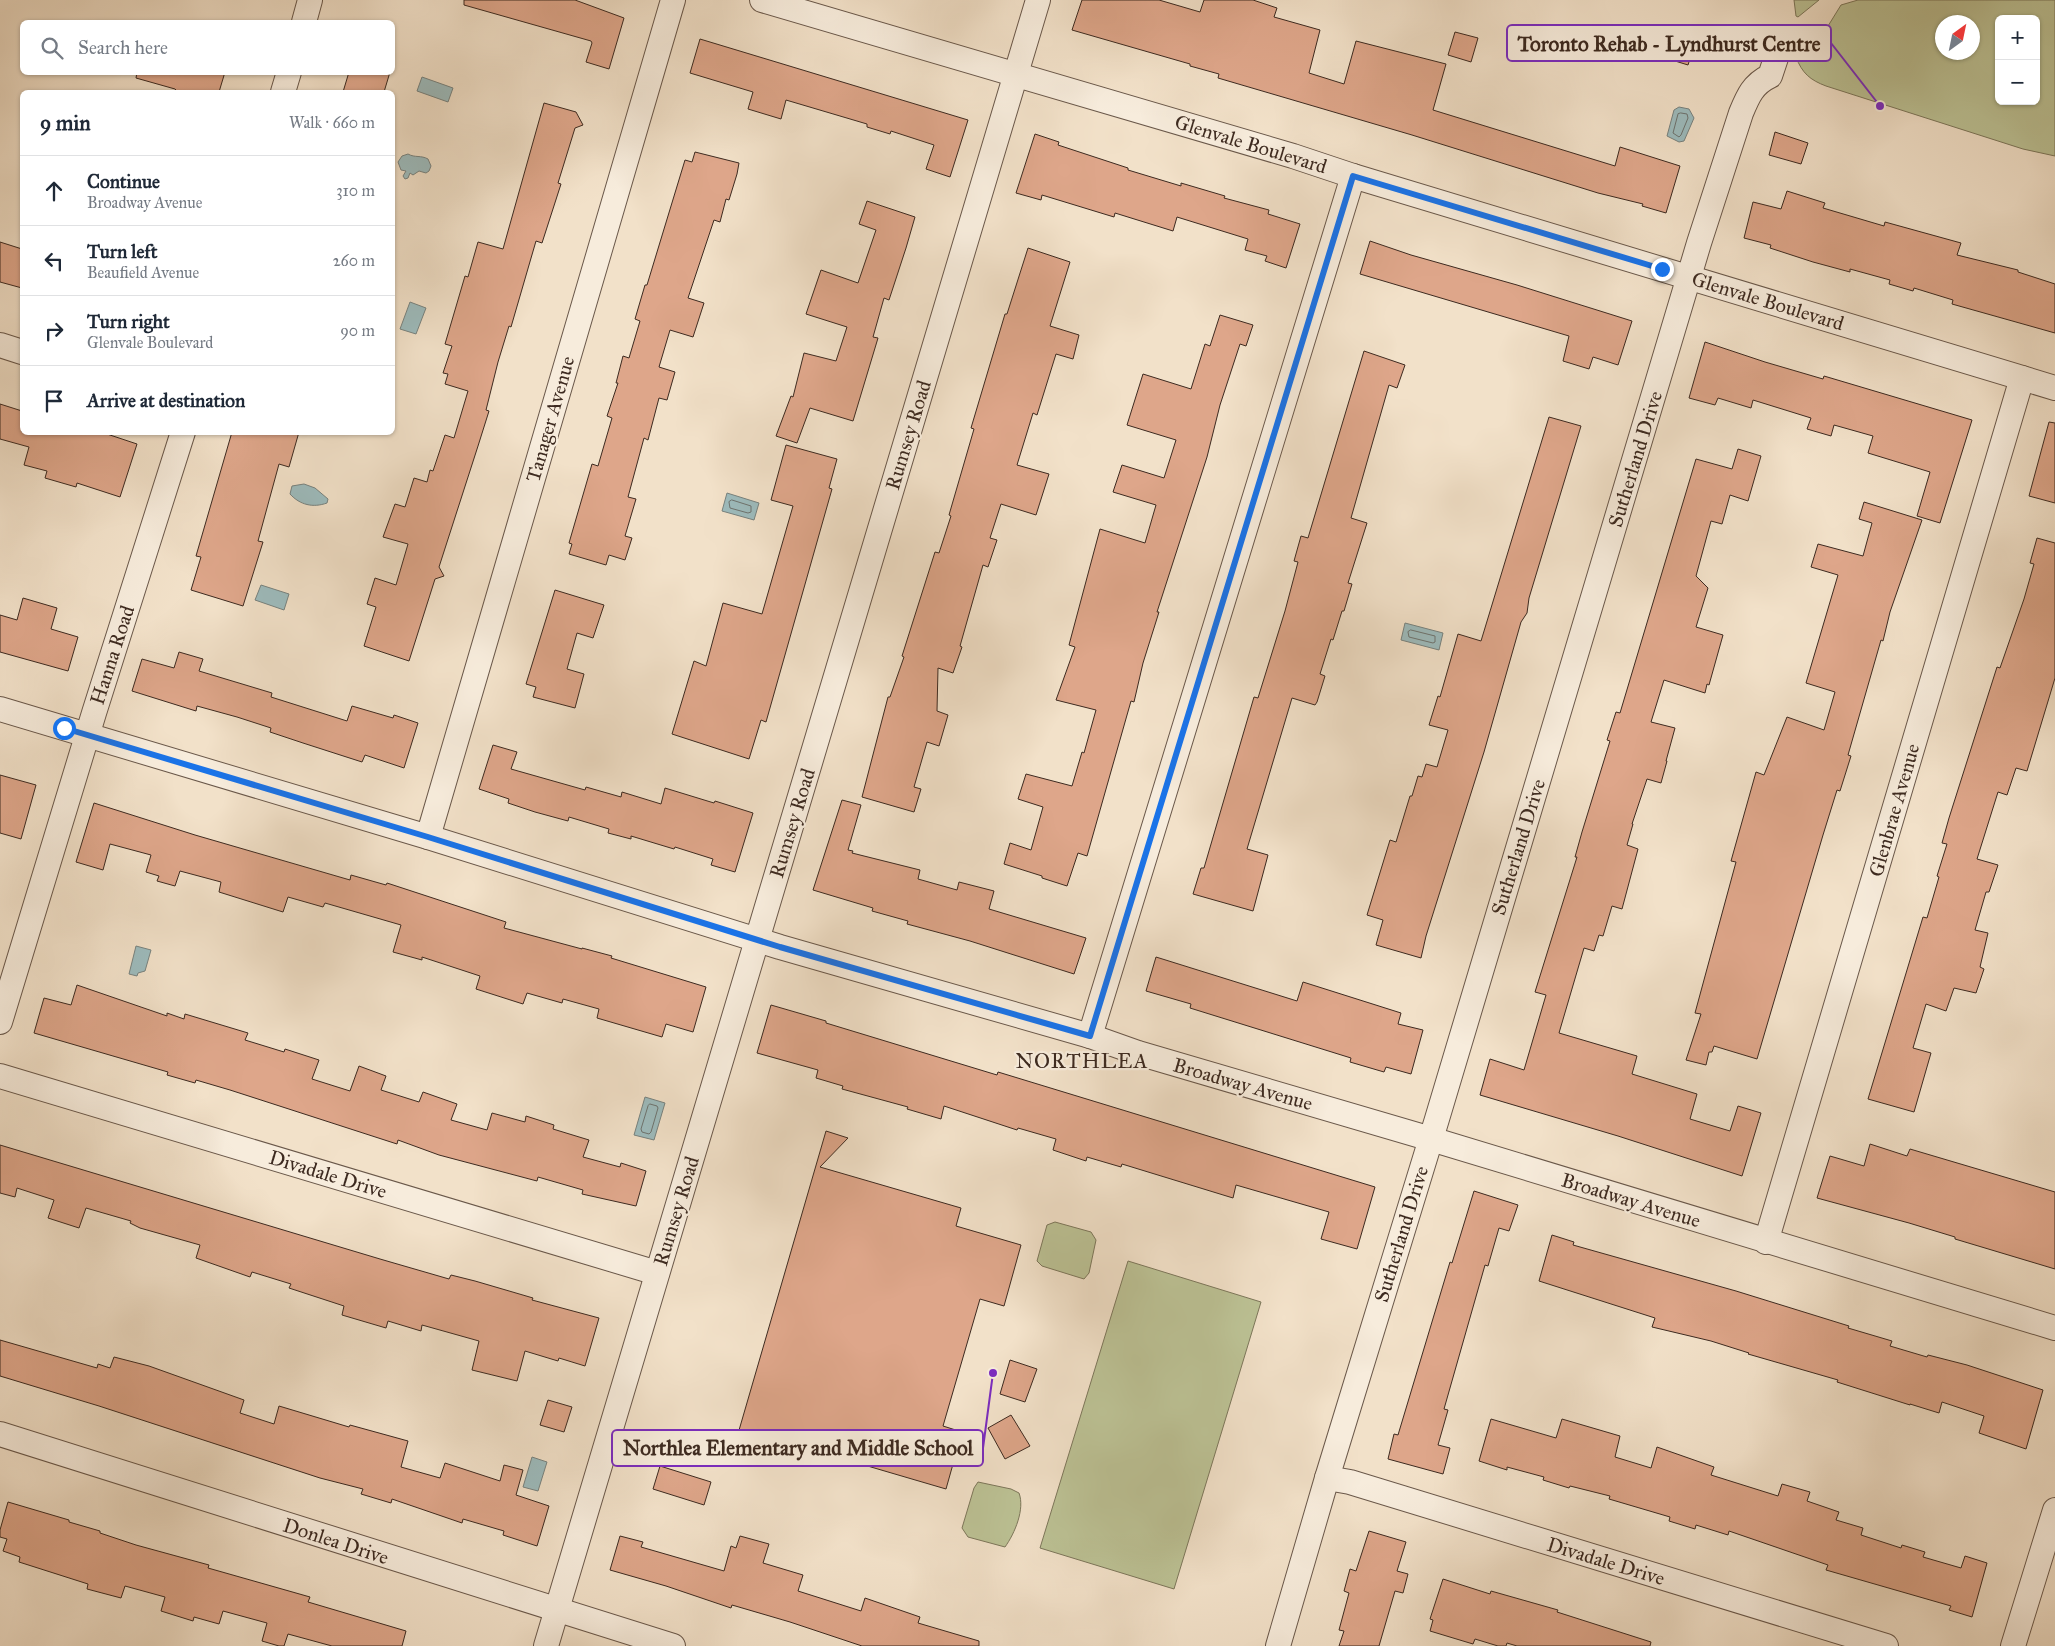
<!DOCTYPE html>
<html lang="en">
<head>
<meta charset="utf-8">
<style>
  body { margin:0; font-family:"IM FELL Great Primer",serif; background:#f6f6f7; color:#1f2937 }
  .controls { position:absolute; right:15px; top:15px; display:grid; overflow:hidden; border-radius:8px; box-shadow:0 1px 4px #0004 }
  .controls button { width:45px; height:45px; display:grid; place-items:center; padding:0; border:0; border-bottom:1px solid #e0e1e3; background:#fff; color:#1f2937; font:25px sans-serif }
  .compass { position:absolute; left:1935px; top:15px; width:45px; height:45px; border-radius:50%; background:#fff; box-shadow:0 1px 4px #0004; rotate:33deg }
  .stop { position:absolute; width:15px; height:15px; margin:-11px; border:4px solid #1a73e8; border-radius:50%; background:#fff }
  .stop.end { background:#1a73e8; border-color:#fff; box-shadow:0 1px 5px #0008 }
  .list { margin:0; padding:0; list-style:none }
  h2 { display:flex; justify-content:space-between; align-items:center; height:65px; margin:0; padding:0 20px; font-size:21px }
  h2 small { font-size:16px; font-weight:400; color:#747a83 }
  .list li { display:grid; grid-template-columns:32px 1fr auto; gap:15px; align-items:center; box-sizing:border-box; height:70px; padding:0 20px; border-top:1px solid #e0e1e3 }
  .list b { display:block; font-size:19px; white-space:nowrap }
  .list p { margin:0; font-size:16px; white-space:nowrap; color:#747a83 }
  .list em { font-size:16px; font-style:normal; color:#747a83 }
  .icon { flex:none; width:28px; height:28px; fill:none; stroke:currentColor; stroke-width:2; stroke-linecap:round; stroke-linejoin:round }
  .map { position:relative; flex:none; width:2055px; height:1646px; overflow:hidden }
  .search { position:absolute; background:#fff; box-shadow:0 1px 4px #0004; left:20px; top:20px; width:375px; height:55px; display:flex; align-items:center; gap:12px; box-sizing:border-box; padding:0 18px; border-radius:8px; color:#747a83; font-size:19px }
  .panel { position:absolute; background:#fff; box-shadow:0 1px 4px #0004; left:20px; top:90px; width:375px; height:345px; border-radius:8px }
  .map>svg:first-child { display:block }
  .green { fill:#bcc295; stroke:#7c765a; fill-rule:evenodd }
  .water { fill:#9dbcbe; stroke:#77827f }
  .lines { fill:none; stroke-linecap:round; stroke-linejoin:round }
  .shore { stroke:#6d736f; stroke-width:1 }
  .building { fill:#dea68a; stroke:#3d2a20 }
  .street-casing { stroke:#6a584a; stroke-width:26 }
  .street { stroke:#f7ecdc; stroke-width:24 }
  .route { stroke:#1a73e8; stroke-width:6 }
  .labels { text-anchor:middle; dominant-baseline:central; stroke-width:4.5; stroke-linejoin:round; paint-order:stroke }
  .street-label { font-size:20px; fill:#3d2a20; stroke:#f7ecdc }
  .neighbourhood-label { font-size:21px; letter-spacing:1px; fill:#3d2a20; stroke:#f7ecdc }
  .leader { fill:none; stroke:#7b2cbf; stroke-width:2 }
  .callout-dot { fill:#7b2cbf; stroke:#f7ecdc; stroke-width:2 }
  .callout { fill:#f7ecdc; stroke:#7b2cbf; stroke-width:2 }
  .callout-label { font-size:21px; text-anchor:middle; font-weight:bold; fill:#3d2a20 }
</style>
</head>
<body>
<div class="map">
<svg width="2055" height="1646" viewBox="0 0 2055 1646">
  <rect width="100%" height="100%" fill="#f2e1c9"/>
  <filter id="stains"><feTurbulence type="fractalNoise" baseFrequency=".004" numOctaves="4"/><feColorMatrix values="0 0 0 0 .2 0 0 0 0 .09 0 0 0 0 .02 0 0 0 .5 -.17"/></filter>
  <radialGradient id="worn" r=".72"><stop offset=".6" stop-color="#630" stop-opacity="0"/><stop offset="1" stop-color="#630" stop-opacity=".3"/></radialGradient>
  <g class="green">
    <path d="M1794,0h25l-21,17 -2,-1z"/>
    <path d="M1858,0h197v156l-32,-7 -197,-63c-16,-6 -24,-13 -30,-29l2,-3 22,-15 21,-34zM1999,19h37v82h-37zM1972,22v30h-30v-30z"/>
    <path d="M1055,1222l36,10 5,8 -7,33 -5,6 -42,-13 -5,-5 10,-36z"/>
    <path d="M1128,1261l133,41 -87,287 -134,-41z"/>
    <path d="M978,1482l33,7 8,4c6,16 -4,40 -14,54l-37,-10 -6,-9 12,-40z"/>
  </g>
  <g class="water">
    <path d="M422,77l31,11 -5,14 -31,-11z"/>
    <path d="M1679,107l10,2 5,9 -10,23 -5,1 -12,-6 7,-26z"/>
    <path d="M408,154c7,4 13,1 20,5l3,7 -2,5 -3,2 -7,-2 -6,4 -3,-2 -2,5 -3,1 -2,-3 3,-5 -5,-1 -3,-8 4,-6z"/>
    <path d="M410,302l16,6 -10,26 -16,-5z"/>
    <path d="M304,484l11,4 13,11 -1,4c-14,5 -27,2 -37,-9l2,-8z"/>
    <path d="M727,493l32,10 -5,17 -32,-9z"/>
    <path d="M261,585l28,9 -5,16 -29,-10z"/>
    <path d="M1405,623l38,10 -4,17 -38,-10z"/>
    <path d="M136,946l15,4 -6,21 -7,2 -1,3 -8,-2z"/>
    <path d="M645,1097l20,6 -11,37 -20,-5z"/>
    <path d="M532,1457l15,5 -9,29 -15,-4z"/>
  </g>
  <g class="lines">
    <g class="shore">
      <path d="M1681,113l6,1 1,4 -7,17 -2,2 -6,-4 5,-19z"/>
      <path d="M732,500l19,6v6l-3,1 -18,-5 -1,-6z"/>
      <path d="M1411,630l24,6v6l-2,1 -24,-6 -1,-5z"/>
      <path d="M650,1104l7,2 1,2 -7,24 -2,2 -7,-2 -1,-3 7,-23z"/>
    </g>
  </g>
  <g class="building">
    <path d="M464,0h111l49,18 -15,51 -23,-7 6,-19 -1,-2 -127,-36z"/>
    <path d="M1082,0h77l41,12 4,-12h49l24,8 -3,9 46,13 -11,43 35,11 12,-43 90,23 -13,46 182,56 5,-19 60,19 -14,47 -24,-7 1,-2 -45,-11 -186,-58 -194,-57 1,-4 -29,-8v-2l-118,-34z"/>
    <path d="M1667,28l28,8 -3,9 2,1 -6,19 -29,-9z"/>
    <path d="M1455,32l23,6 -7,24 -23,-7z"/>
    <path d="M700,39l268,81 -18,57 -24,-8 8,-24 -43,-14 -1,3 -23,-7v-3l-81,-24 -5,19 -33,-10 5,-17 -63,-19z"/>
    <path d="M137,72h88l-6,20h-41l-3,-3 -39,-11z"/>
    <path d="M349,72h41l-6,20h-41z"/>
    <path d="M544,103l32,9 7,13 -8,3 -17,55 3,1 -19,59 -6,-2 -25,86 -2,-1 -11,36 -12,48 3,1 -11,35 -39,121 5,9 -9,3 -26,82 -45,-15 12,-39 -9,-3 8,-26 21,7 12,-41 -25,-7 12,-33 10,3 9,-29 13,4 3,-12 3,1 12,-36 9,3 14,-47 -23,-7 3,-10 -5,-1 9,-27 -7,-2 20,-68 3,1 10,-35 25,7z"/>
    <path d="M1775,132l33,11 -7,21 -32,-9z"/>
    <path d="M1035,134l24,8 -1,3 70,23v2l53,16v-3l44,13 -1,2 45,12 -1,4 32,10 -14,44 -21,-7 2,-5 -22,-6 3,-11 -71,-22 -4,14 -58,-18 -1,4 -72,-22 -1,5 -25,-7z"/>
    <path d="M695,152l44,11 -2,11 -8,26 -3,-1 -6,23 -6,-2 -26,78 16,5 -11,34 -23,-7 -11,37 16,5 -8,28 -8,-2 -11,42 -4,-2 -16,59 8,2 -11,37 7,2 -7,22 -16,-5 -3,10 -37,-11 3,-10 -3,-1 23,-79 6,2 14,-48 -5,-2 11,-33h-2l7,-27 6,2 11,-37 -5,-2 10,-34h2l38,-125 7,2z"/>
    <path d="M1787,191l38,12 -2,5 61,18 1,-4 76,21 -4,12 61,15v2l37,12v49l-103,-29 1,-4 -39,-12 -1,3 -24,-7 1,-4 -40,-11v3l-37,-10 -43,-14 1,-3 -27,-7 9,-36 28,7z"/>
    <path d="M867,201l48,16 -9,31 -17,52 -5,-2 -11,39 5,1 -25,83 -43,-13 -13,35 -21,-7 15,-40 2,1 11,-44 32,8 11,-34 -41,-13 15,-44 37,13 18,-53 -17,-6z"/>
    <path d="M1370,241l41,14 106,30 115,36 -14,44 -25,-8 -4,12 -26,-8 6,-25 -209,-62z"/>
    <path d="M0,242l22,7v39l-22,-6z"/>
    <path d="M1028,248l42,14 -20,64 29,9 -6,24 -17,-5 -19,61 -4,-2 -16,52 32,9 -13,41 -35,-11 -11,34 7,2 -9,27 -5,-2 -23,81 2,1 -9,26 -15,-5 -1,43 11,4 -9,31 -12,-4 -13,45 7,2 -7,23 -52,-15 26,-100h2l14,-40 -2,-1 33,-104 4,1 12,-37 -2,-1 25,-86 -3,-1 34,-114h2z"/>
    <path d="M1220,315l33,10 -7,21 -6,-2 -20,61 -13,52 -50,155h2l-16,51 -9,39 -3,-1 -44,155 -9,-3 -11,33 -25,-8v-2l-38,-12 6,-21 21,7 12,-43 -25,-8 8,-25 46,12 10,-34 2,1 12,-43 -40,-10 19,-53 -6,-2 31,-116 45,14 11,-38 -43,-13 9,-27 42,13 12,-38 -49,-15 16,-51 48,15 14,-45 5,2z"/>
    <path d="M1705,342l60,20 58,17 1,-3 148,44 -32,103 -23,-7 13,-44 -62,-19 5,-17 -39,-11 -3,11 -24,-7 4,-11 -58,-18 -2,8 -33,-10 -3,7 -26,-7z"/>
    <path d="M1364,351l41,14 -8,23 -8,-3 -38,133 16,5 -19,60 4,1 -8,27h-2l-9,29 -2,-1 -11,35 5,2 -8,26 -2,3 -23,-7 -45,151 21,6 -15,56 -60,-17 8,-26h3l50,-171 4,1 27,-87 13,-49 -4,-1 7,-25 7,2z"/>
    <path d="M0,404l22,7v21h79l36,12 -17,53 -43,-14 -1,4 -31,-9 2,-7 -23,-6 5,-18 -29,-8z"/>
    <path d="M1549,417l32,9 -52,172 -2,15 -6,9 -37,130 -58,184 -5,22 -45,-13 7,-25 -16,-5 23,-75 6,2 14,-46h2l6,-20 4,1 4,-13 11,3 11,-37 -19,-5 9,-29 2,1 18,-63 23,7z"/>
    <path d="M2049,422l6,1v80l-26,-7z"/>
    <path d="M232,432h67l-10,35 -10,-3 -21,77 5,1 -20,64 -52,-16 10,-33 -5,-1z"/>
    <path d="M786,445l51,14 -8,29 3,1 -66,233 -5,-2 -12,39 -77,-25 22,-73 12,5 17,-63 39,11 31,-108 -22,-6z"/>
    <path d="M1738,449l23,7 -13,45 -18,-6 -8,29 -11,-3 -15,55 12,12 -12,39 27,8 -14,50 -2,-1 -2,9 -41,-13 -13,42 24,6 -9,33h1l-6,22 -14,-4 -15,45h1l-6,21 11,4 -16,60 -10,-3 -9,30 -4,-1 -5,16 -10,-3 -25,85 78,23 -5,18 65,20 -7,25 40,12 8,-25 23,7 -19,63 -124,-40 -138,-41 10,-36 34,11 22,-75 -11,-3 42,-135h-2l7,-25 28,-91 -3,-1 9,-28 4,1 76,-254 36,10z"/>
    <path d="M1864,502l58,18 -32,92 -7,29 -2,-1 -33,115 3,1 -11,35 -3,-1 -14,45 -66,224 -43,-13 -2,6h-3l-3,13 -20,-5 15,-46 -6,-1 41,-151 -5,-1 25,-89 8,3 23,-58 37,13 11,-38 -29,-9 32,-108 -27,-8 7,-23 45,12 9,-33 -13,-4z"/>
    <path d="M2037,538l18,5v135l-28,93 -11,-3 -9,27 -9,-3 -21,67 21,6 -9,27h-3l-11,38 13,3 -8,34 4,2 -8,24 -22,-5 -8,23 -20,-7 -13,44 18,5 -17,59 -46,-13 55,-182 4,1 12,-41 -2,-1 10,-32 -5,-1 7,-25 48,-151 3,1 24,-69 10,-35 -4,-1z"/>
    <path d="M555,590l49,15 -11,33 -16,-5 -10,36 17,5 -9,34 -42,-11 3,-10 -10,-3z"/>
    <path d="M23,598l34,10 -6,21 27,8 -10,34 -68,-19v-37l17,5z"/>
    <path d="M179,652l24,7 -4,12 73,22 -1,4 76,24 5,-15 41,12 1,-3 24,8 -14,45 -39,-13 -3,7 -59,-19 -33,-11 1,-4 -34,-11 -40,-11 -1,5 -64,-20 10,-32 32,9z"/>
    <path d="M493,745l24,7 -6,17 74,21 1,-3 35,10 1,-5 39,12 4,-16 49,15 1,-2 38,12 -18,59 -24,-7 2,-6 -38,-12 -1,2 -43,-13v3l-23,-6 1,-4 -40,-12 -1,4 -33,-9 -27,-9 1,-4 -30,-10z"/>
    <path d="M0,775l36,10 -15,54 -21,-6z"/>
    <path d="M842,800l19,5 -13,45 5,1 -1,2 68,17 -2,9 39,11 2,-8 35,9 -5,18 97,29 -12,36 -104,-33 -63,-17 1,-3 -36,-10 1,-3 -60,-18z"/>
    <path d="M94,803l101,32 155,45 1,-5 35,10 1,-2 119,39 -2,6 78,21v-1l30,8 -1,2 95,29 -13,45 -27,-8 -4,13 -65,-19 2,-9 -36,-10 -1,4 -35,-10 -4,11 -47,-15 4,-13 -58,-19v3l-29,-8 8,-27 -76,-22 -2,4 -35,-10 -5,15 -64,-20 2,-10 -41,-11 -5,15 -18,-5 2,-5 -13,-4 5,-17 -41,-11 -7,26 -27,-8z"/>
    <path d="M1156,957l141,44 6,-19 98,31 -3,11 25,6 -12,44 -25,-7 -2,5 -34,-10 1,-4 -161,-50 1,-4 -45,-13z"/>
    <path d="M77,985l90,31v-3l17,6 1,-5 63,19 -3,7 39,12 1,-3 34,11 -7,19 38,12 9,-25 27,10 -5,14 38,12 4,-10 34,12 -6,16 36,10 5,-17 33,9 1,-6 28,9 -1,4 36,11 -6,17 37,10 1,-4 25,8 -10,35 -54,-12 1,-4 -45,-13 -1,4 -98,-26 -41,-15 -1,4 -167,-54 -34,-10 -1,3 -28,-8 1,-3 -134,-39 10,-35 27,7z"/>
    <path d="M771,1005l55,16v2l171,52 1,-3 377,115 -18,62 -36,-10 8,-27 -93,-27 -3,13 -111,-34 -1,3 -34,-10 -1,4 -33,-11 3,-11 -38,-11 -1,2 -73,-24 -3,13 -34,-10 1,-2 -66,-18 1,-3 -27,-8 2,-8 -61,-17z"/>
    <path d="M826,1131l22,7 -28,29 141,41 -5,18 65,19 -17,61 -24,-7 -37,127 19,6 -16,57 -133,-39 -5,16 -73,-22z"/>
    <path d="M1870,1144l37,12 3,-7 145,43v77l-100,-30v-2l-46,-14 -92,-25 13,-42 34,10z"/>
    <path d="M0,1145l380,114 69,20 2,-4 24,6 58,17 -1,2 67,18 -14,48 -26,-8 -1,3 -33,-10 -8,30 -45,-11 7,-29 -57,-16 -1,6 -33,-10 -2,7 -44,-13 2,-9 -55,-18 2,-4 -39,-12 -2,5 -54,-19 4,-13 -60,-17 -10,-5 1,-2 -45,-13 -7,20 -31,-10 6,-18 -37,-12 -2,9 -15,-4z"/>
    <path d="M1474,1191l44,14 -9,26 -10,-3 -11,38 -3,-1 -41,144 4,1 -10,35 12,3 -7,26 -55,-15 6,-25 4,1 52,-173 2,1z"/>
    <path d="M1552,1235l22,7 -1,3 163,46 113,35 -1,2 44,13 -2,5 37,11 1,-2 39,10 76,25 -17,59 -47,-16 5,-17 -42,-14 -3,11 -29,-9v1l-73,-23 1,-2 -90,-26 1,-1 -38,-12 -59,-14 3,-9 -116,-37z"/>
    <path d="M0,1340l97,28 1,-4 12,4 4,-11 35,9 95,34 -4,13 34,11 5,-18 70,21 1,-2 58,16 -7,26 39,11 5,-15 55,18 4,-16 19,5 -7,25 33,11 -12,40 -34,-11 1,-4 -41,-12 -1,4 -70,-24 -1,4 -30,-9 2,-5 -43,-11 -221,-72 -99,-30z"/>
    <path d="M1010,1360l27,9 -12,33 -25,-8z"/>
    <path d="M548,1400l24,7 -8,25 -24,-7z"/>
    <path d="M1011,1415l19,31 -25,13 -17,-31z"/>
    <path d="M1491,1419l65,19 6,-19 58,17 -5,21 36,11 6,-21 57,20 -3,8 67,21 4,-12 28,8 -3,9 32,11 -3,8 27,8 -2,7 40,13 1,-3 23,7 -2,5 38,11 4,-12 22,7 -15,54 -23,-7 2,-4 -125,-36 2,-5 -99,-34 -1,4 -32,-10 -1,4 -26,-8 1,-4 -61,-18 1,-3 -40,-10 -1,2 -26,-8 1,-3 -37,-10v3l-28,-9z"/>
    <path d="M660,1466l51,16 -7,23 -51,-16z"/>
    <path d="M8,1502l61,18v2l31,9v2l36,12 73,20 -1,3 102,29 -2,5 98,29 -4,15h-70l-44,-12 -4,12h-5l-17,-5 5,-18 -44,-12 -4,13 -25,-7 -1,4 -32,-10 4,-14 -40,-11 -4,12 -34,-9 1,-5 -69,-22 1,-5 -17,-6 4,-12 -7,-2v-7z"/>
    <path d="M1369,1531l37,11 -9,29 11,3 -5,19 -8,-2 -16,55h-40l5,-15 -5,-1 10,-37 -5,-2 6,-22 6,2z"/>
    <path d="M620,1536l23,6 -2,5 83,24 7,-25 5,2 4,-12 29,8 -6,19 40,12 -5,16 63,20 4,-13 55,19 -2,6 61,18v5h-117l-72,-24 -58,-17 -1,3 -65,-22 -56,-16z"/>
    <path d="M1443,1579l47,15 1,-3 67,19 -1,2 94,30 -1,4h-133l-10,-3 -1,3h-8l-23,-7 -2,5 -43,-13 3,-11 -3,-1z"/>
  </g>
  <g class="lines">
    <g class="street-casing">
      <g id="street">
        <path d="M762,0l531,156 60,20 702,212"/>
        <path d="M304,22l6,-22"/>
        <path d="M283,92l6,-20"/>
        <path d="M0,345l22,7"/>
        <path d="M0,709l428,128 352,110 310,89 48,17 293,86 624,189"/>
        <path d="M428,837l245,-837"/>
        <path d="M0,1022l94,-309 89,-281"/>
        <path d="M1090,1036l263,-860"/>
        <path d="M0,1076l657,197"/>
        <path d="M1766,1242l256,-864"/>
        <path d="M0,1434l673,212"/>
        <path d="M1327,1478l23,4 536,164"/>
        <path d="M546,1646l492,-1646"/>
        <path d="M1278,1646l49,-168 110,-359 262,-876 42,-130c7,-17 12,-29 29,-37l6,-18"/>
        <path d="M2013,1646l42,-136"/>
      </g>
    </g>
    <use href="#street" class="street"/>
  </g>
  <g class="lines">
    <path class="route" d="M64,728l364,109 352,110 310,89 263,-860 309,93"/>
  </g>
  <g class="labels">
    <g class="street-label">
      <text transform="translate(1251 144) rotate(17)">Glenvale Boulevard</text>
      <text transform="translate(1768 301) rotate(17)">Glenvale Boulevard</text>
      <text transform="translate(550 419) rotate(-74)">Tanager Avenue</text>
      <text transform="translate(908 435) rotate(-73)">Rumsey Road</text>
      <text transform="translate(1635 459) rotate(-73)">Sutherland Drive</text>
      <text transform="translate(112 655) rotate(-72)">Hanna Road</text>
      <text transform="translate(1894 810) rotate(-74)">Glenbrae Avenue</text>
      <text transform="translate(792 823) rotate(-73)">Rumsey Road</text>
      <text transform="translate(1518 847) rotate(-73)">Sutherland Drive</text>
      <text transform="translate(1243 1084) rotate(16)">Broadway Avenue</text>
      <text transform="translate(328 1174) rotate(17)">Divadale Drive</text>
      <text transform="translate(1631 1200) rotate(17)">Broadway Avenue</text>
      <text transform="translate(676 1211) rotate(-73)">Rumsey Road</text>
      <text transform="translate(1401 1234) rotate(-73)">Sutherland Drive</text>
      <text transform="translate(336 1541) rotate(18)">Donlea Drive</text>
      <text transform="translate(1606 1561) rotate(17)">Divadale Drive</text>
    </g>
    <g class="neighbourhood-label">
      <text x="1082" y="1061">NORTHLEA</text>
    </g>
  </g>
  <path class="leader" d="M1880 106L1831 43M993 1373L983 1448"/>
  <g class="callout-dot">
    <circle cx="1880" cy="106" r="5"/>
    <circle cx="993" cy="1373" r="5"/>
  </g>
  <g class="callout">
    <rect x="1507" y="25" width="324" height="36" rx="5"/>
    <rect x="612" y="1430" width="371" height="36" rx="5"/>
  </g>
  <g class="callout-label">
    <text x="1669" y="51">Toronto Rehab - Lyndhurst Centre</text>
    <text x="798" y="1455">Northlea Elementary and Middle School</text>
  </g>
  <rect width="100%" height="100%" filter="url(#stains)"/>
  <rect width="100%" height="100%" fill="url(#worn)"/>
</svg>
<div class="controls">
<button>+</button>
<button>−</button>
</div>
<svg class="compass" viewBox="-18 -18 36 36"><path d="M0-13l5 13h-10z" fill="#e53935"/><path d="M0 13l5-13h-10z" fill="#747a83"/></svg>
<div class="stop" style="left:64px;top:728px"></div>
<div class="stop end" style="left:1662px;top:269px"></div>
<div class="search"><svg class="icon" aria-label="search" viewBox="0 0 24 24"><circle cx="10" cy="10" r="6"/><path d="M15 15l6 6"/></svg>Search here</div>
<section class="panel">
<h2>9 min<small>Walk · 660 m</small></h2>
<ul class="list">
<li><svg class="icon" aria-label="ahead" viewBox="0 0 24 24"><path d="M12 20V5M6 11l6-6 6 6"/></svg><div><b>Continue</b><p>Broadway Avenue</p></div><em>310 m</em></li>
<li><svg class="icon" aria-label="left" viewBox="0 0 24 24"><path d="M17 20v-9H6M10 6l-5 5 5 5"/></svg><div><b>Turn left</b><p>Beaufield Avenue</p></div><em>260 m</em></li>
<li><svg class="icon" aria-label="right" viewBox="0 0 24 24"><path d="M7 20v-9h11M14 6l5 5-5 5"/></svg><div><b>Turn right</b><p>Glenvale Boulevard</p></div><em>90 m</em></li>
<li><svg class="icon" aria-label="arrive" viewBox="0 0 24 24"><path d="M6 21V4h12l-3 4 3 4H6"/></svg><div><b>Arrive at destination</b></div></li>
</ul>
</section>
</div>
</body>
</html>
